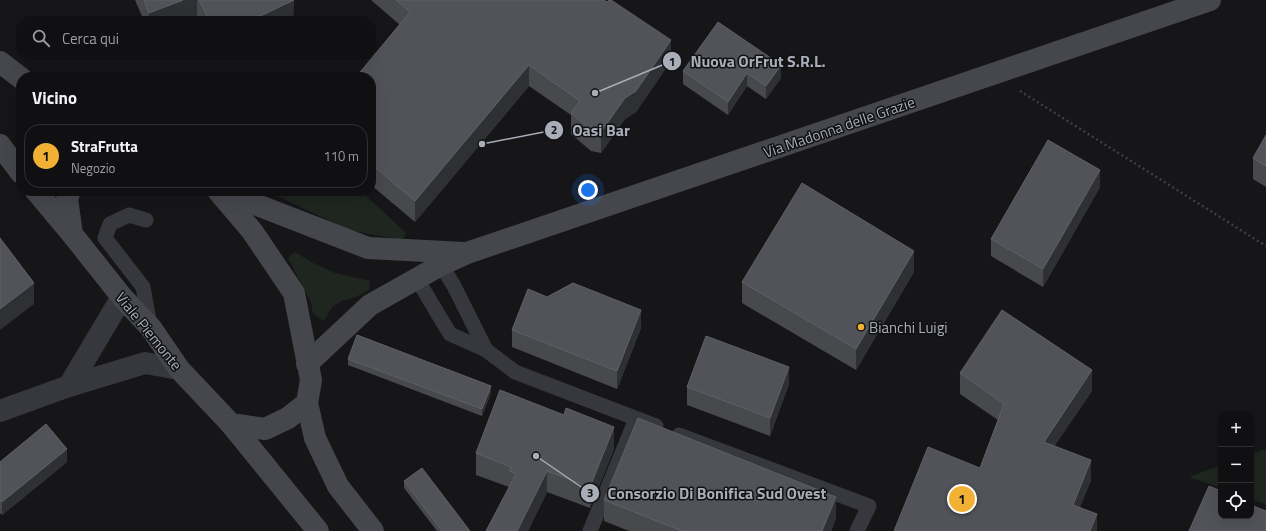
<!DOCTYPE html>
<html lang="it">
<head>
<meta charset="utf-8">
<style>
  body { margin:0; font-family:"Titillium Web",sans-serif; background:#1e1e20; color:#f1f3f6 }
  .controls { position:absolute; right:12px; bottom:12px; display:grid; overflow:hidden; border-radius:8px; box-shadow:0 4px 16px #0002 }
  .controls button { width:36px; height:36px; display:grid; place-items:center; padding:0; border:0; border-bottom:1px solid #303032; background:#101012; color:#f1f3f6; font:20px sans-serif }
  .you { position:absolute; left:588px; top:190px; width:14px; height:14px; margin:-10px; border:3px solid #fff; border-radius:50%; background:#1a73e8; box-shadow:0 0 0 6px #1a73e833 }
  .badge { display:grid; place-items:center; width:26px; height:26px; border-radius:50%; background:#f2b134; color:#111; font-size:13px; font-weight:700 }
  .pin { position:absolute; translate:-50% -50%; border:2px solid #fff; box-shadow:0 1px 4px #0006 }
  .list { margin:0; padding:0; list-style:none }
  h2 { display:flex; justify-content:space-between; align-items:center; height:52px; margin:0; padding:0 16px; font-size:17px }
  h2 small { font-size:13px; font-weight:400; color:#9c9d9f }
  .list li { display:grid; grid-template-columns:26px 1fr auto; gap:12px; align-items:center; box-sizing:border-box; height:64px; margin:0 8px 8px; padding:0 8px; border:1px solid #303032; border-radius:16px }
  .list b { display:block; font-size:15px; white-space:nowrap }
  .list p { margin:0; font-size:13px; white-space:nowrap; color:#9c9d9f }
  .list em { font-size:13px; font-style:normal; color:#9c9d9f }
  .icon { flex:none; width:22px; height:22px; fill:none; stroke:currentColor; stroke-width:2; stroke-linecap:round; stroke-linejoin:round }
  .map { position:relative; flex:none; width:1266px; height:531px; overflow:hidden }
  .search { position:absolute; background:#101012; box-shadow:0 4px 16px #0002; left:16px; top:16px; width:360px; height:44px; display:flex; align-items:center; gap:10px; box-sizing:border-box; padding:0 14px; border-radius:16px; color:#9c9d9f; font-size:15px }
  .panel { position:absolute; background:#101012; box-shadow:0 4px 16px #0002; left:16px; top:72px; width:360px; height:124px; border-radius:16px }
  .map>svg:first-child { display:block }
  .green { fill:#1e261f }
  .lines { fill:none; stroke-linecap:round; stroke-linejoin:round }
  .path { stroke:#3d3f44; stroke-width:2.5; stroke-dasharray:2 3; stroke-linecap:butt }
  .lane { stroke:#37383d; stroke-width:15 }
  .street { stroke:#37383d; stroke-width:22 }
  .secondary { stroke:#45474d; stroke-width:22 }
  .wall { fill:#47494d }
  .shaded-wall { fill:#2f3033 }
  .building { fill:#525359; stroke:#5f6168 }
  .poi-dot { fill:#f2b134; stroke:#111113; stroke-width:1.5 }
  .labels { text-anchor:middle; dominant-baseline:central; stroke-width:3; stroke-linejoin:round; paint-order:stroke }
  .street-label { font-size:15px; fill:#a8adb8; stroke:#111113 }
  .poi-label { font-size:15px; fill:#a8adb8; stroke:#111113; text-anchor:start }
  .leader { fill:none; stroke:#a8adb8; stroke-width:1.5 }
  .callout-dot { fill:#a8adb8; stroke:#111113; stroke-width:1.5 }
  .mark-label { font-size:12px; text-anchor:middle; font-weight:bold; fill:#111 }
  .callout-label { font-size:16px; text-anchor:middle; font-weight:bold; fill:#a8adb8; stroke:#111113; stroke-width:3; stroke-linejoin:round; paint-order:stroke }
</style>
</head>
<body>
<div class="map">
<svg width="1266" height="531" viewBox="0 0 1266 531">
  <rect width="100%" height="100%" fill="#161618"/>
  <g class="green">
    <path d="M267,191h94l45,42 -4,7 -53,-10z"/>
    <path d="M295,252l18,11 22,10 35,8 -1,9 -13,7 -14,4 -9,5 -9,15 -11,-7 -2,-12 -23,-44z"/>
    <path d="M1266,449v56l-15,-6v-45z"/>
    <path d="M1221,465v23l-32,-11z"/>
  </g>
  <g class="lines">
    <path class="path" d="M1020,91l246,155"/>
    <g class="lane">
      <path d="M146,220l-17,-5 -19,9 -5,14 38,49 7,39"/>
      <path d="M441,265l13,21 32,64"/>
      <path d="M417,279l33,55 36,16 29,22 141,54"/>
      <path d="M679,435l190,71 -12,25"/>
      <path d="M590,531l46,-112"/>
    </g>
    <g class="street">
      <path d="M69,386l53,-89"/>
      <path d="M0,411l69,-25 76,-23 34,6"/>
    </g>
    <g class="secondary">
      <path d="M0,62l21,16"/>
      <path d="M0,145l21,28"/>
      <path d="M36,191l36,43"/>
      <path d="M70,191l-3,8 5,35 50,63 29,31 28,41 52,55 34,5 23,-11 19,-15 4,-23 -17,-87 -42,-62 -34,-40"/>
      <path d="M221,191l147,57 96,5"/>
      <path d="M307,364l63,-59 71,-40 26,-12 743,-253"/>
      <path d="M307,403l8,35 23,48 35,45"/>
      <path d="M231,424l87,107"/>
    </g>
  </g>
  <g class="wall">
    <path d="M135,0h159l-1,21h-94l-2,-5 -14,5h-39z"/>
    <path d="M371,0h233l67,61 -35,51 -11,7 -24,34 -10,-2 -20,-17v-19l-42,-29 -114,136 -44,-37v-108l29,-52z"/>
    <path d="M781,65v13l-15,21 -19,-13 -19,29 -45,-31v-13z"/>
    <path d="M1266,135v52l-13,-8v-21z"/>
    <path d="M1100,187l-57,100 -52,-31v-17z"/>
    <path d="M914,272l-58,98 -114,-67v-21z"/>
    <path d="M547,297l94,31 -24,61 -105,-42v-17z"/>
    <path d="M348,359l143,34 -9,23 -134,-51z"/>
    <path d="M960,373l132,18 -38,55 37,34 -11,27 17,24 -117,-63 18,-48 -38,-26z"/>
    <path d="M789,384l-19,52 -83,-31v-18z"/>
    <path d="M614,449l-24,59 -43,-16 -19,39h-42l23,-44 -33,-12v-22z"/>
    <path d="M0,462h67l-65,53 -2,-2z"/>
    <path d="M404,481l66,50h-33l-33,-43z"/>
    <path d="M604,500l232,18 -5,13h-202l-25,-10z"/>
  </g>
  <g class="shaded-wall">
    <path d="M183,0h14v16l-14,5h-34v-8z"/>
    <path d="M294,0l-1,21h-43z"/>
    <path d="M671,40v21l-35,51 -11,7 -24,34v-21l24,-34z"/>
    <path d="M217,55h6l-6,3z"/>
    <path d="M529,65v21l-114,136v-21z"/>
    <path d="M781,65v13l-15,21v-13z"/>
    <path d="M747,73v13l-19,29v-13z"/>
    <path d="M1100,170v17l-57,100v-18z"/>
    <path d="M914,251v21l-58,98v-21z"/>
    <path d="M34,283v21l-34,26v-21z"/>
    <path d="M641,310v18l-24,61v-18z"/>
    <path d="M789,367v17l-19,52v-18z"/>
    <path d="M1092,370v21l-48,71v-20z"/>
    <path d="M491,386v7l-9,23v-7z"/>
    <path d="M614,427v22l-24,59v-21z"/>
    <path d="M67,449v13l-65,53v-13z"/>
    <path d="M1091,460v20l-18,45v-20z"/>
    <path d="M547,471v21l-19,39h-11z"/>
    <path d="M836,497v21l-5,13h-9z"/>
    <path d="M1097,514v17h-7z"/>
  </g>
  <g class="building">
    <path d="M144,0h39l-34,13z"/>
    <path d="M199,0h95l-44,21h-40z"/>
    <path d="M396,0h208l3,2 2,-2h2l60,40 -35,51 -11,7 -24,34 -10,-2 -20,-17 9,-12 -51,-36 -114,136 -44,-37v-87h-15l54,-65z"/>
    <path d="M718,22l63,43 -15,21 -19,-13 -19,29 -45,-31z"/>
    <path d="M1266,135v31l-13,-8z"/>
    <path d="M1048,140l52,30 -57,99 -52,-30z"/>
    <path d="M802,183l112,68 -58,98 -114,-67z"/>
    <path d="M0,238l34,45 -34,26z"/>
    <path d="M573,283l68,27 -24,61 -105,-41 16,-41 19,8z"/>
    <path d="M1002,310l90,60 -48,72 47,18 -18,45 24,9 -7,17h-196l34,-84 52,21 24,-64 -44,-31z"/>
    <path d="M357,335l134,51 -9,23 -134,-50z"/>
    <path d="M706,336l83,31 -19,51 -83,-31z"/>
    <path d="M500,390l64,25 2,-7 48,19 -24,60 -43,-16 -30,60h-31l30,-57 -6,-3 1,-4 -35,-14z"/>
    <path d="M638,418l198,79 -14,34h-140l-78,-31z"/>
    <path d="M46,424l21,25 -65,53 -2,-2v-38z"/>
    <path d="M422,468l48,63h-28l-38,-50z"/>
    <path d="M1209,486l12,5v25h30v-11l15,6v20h-77z"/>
  </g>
  <circle class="poi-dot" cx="861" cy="327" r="4"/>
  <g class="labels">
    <g class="street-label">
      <text transform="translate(839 127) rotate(-19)">Via Madonna delle Grazie</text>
      <text transform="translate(149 331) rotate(51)">Viale Piemonte</text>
    </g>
    <g class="poi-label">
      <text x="869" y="327">Bianchi Luigi</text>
    </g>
  </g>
  <path class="leader" d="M595 93L672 61M482 144L554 130M536 456L590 493"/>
  <g class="callout-dot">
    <circle cx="595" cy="93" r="4"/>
    <circle cx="482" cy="144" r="4"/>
    <circle cx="536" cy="456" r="4"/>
    <circle cx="672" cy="61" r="10"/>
    <circle cx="554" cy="130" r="10"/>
    <circle cx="590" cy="493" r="10"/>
  </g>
  <g class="mark-label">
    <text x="672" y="66">1</text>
    <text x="554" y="134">2</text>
    <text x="590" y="497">3</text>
  </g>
  <g class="callout-label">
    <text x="758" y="67">Nuova OrFrut S.R.L.</text>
    <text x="601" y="136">Oasi Bar</text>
    <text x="717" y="499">Consorzio Di Bonifica Sud Ovest</text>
  </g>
</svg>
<div class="controls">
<button>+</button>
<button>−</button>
<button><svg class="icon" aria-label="locate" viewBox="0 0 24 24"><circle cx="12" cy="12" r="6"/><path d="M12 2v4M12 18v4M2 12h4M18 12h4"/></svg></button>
</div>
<div class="you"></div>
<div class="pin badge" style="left:962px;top:499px">1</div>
<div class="search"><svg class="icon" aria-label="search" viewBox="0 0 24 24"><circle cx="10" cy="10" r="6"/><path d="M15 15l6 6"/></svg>Cerca qui</div>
<section class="panel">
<h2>Vicino<small></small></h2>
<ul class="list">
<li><span class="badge">1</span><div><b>StraFrutta</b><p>Negozio</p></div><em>110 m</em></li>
</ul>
</section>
</div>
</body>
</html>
